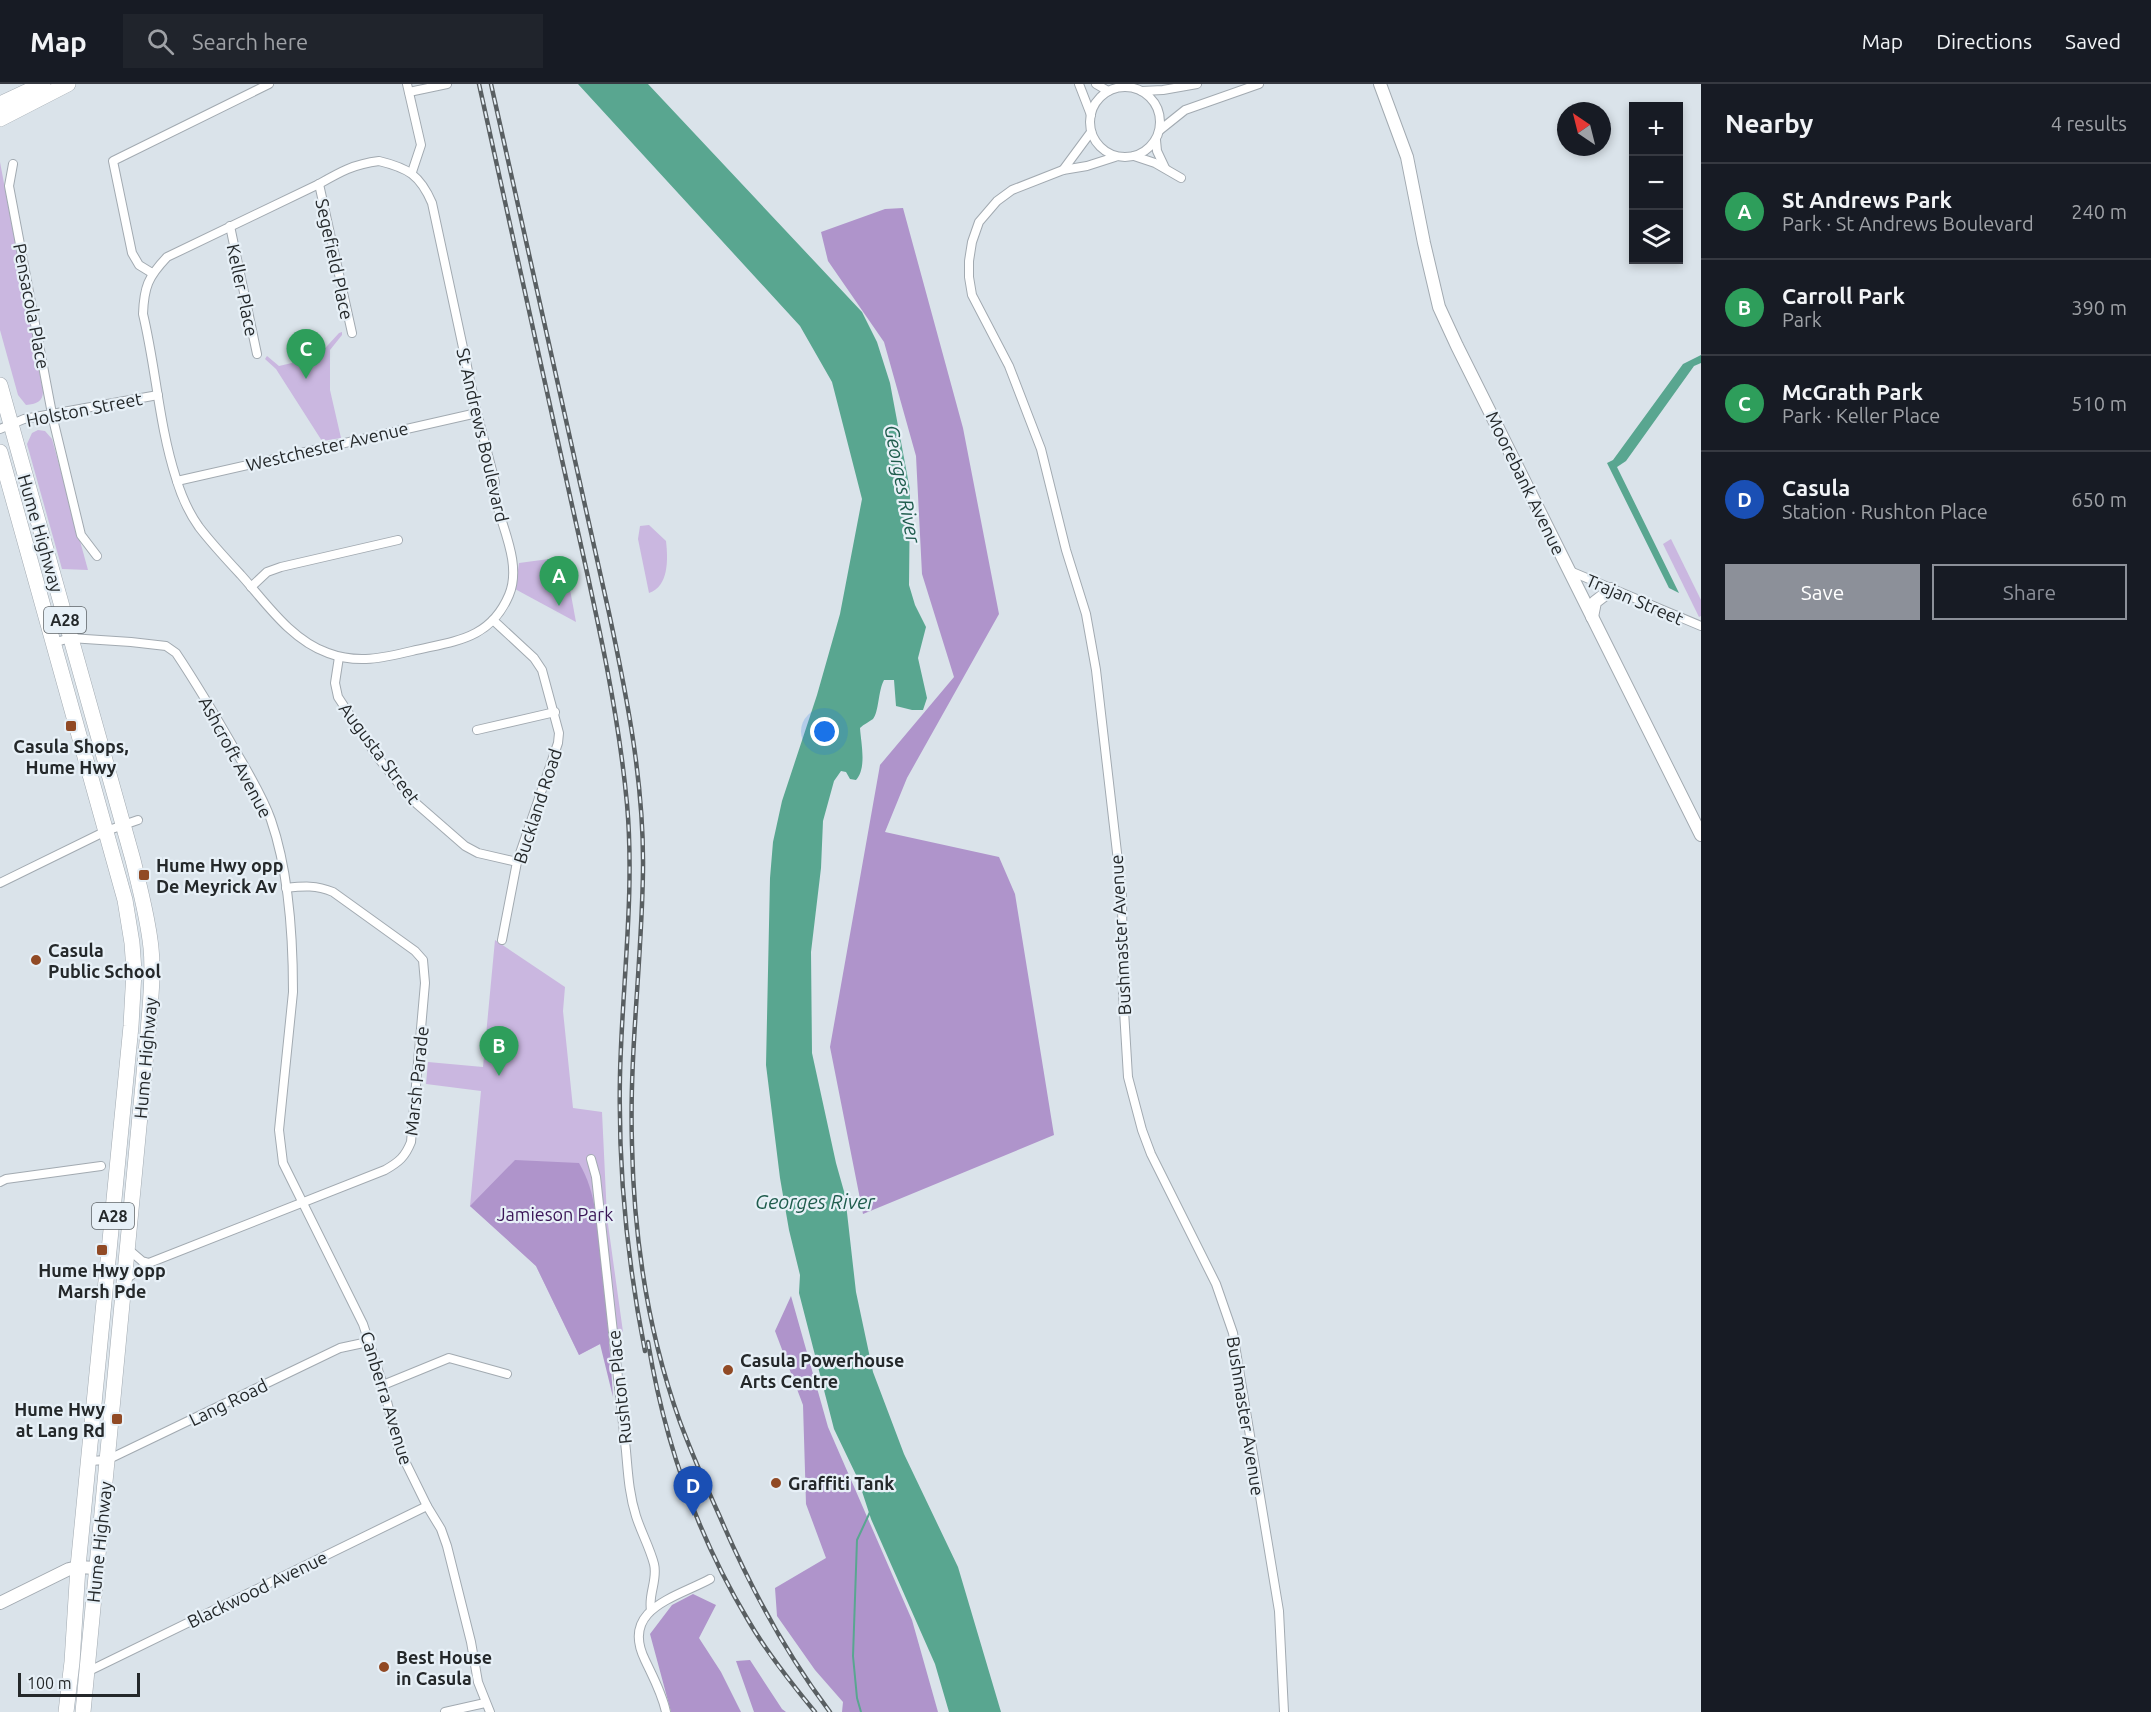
<!DOCTYPE html>
<html lang="en">
<head>
<meta charset="utf-8">
<style>
  body { margin:0; font-family:Ubuntu,sans-serif; background:#20242c; color:#f1f3f6 }
  .controls { position:absolute; right:18px; top:18px; display:grid; overflow:hidden; border-radius:0px; box-shadow:0 3px 9px #0003 }
  .controls button { width:54px; height:54px; display:grid; place-items:center; padding:0; border:0; border-bottom:2px solid #363941; background:#171b24; color:#f1f3f6; font:30px sans-serif }
  .compass { position:absolute; left:1557px; top:18px; width:54px; height:54px; border-radius:50%; background:#171b24; box-shadow:0 3px 9px #0003; rotate:325deg }
  .scale { position:absolute; left:18px; bottom:15px; width:122px; box-sizing:border-box; padding-left:6px; border:3px solid #24282a; border-top:0; font-size:16px; line-height:21px; white-space:nowrap; color:#24282a; -webkit-text-stroke:4px #e7f0f7; paint-order:stroke }
  .you { position:absolute; left:825px; top:648px; width:21px; height:21px; margin:-15px; border:4px solid #fff; border-radius:50%; background:#1a73e8; box-shadow:0 0 0 9px #1a73e833 }
  .badge { display:grid; place-items:center; width:39px; height:39px; border-radius:50%; background:#8c9099; color:#fff; font-size:20px; font-weight:700 }
  .pin { position:absolute; translate:-50% -50px; filter:drop-shadow(0 2px 3px #0008) }
  .pin::after { content:''; position:absolute; top:32px; width:21px; height:18px; background:inherit; clip-path:polygon(0 0,100% 0,50% 100%) }
  .list { margin:0; padding:0; list-style:none }
  h2 { display:flex; justify-content:space-between; align-items:center; height:78px; margin:0; padding:0 24px; font-size:26px }
  h2 small { font-size:20px; font-weight:400; color:#9ea1a6 }
  .list li { display:grid; grid-template-columns:39px 1fr auto; gap:18px; align-items:center; box-sizing:border-box; height:96px; padding:0 24px; border-top:2px solid #363941 }
  .list b { display:block; font-size:22px; white-space:nowrap }
  .list p { margin:0; font-size:20px; white-space:nowrap; color:#9ea1a6 }
  .list em { font-size:20px; font-style:normal; color:#9ea1a6 }
  .actions { display:flex; gap:12px; padding:18px 24px }
  .actions a { flex:1; padding:14px 0; border:2px solid #8c9099; border-radius:0px; text-align:center; font-size:21px; color:#8c9099 }
  .actions .main { background:#8c9099; color:#fff }
  .icon { flex:none; width:33px; height:33px; fill:none; stroke:currentColor; stroke-width:2; stroke-linecap:round; stroke-linejoin:round }
  .map { position:relative; flex:none; width:1701px; height:1628px; overflow:hidden }
  header { display:flex; align-items:center; gap:36px; box-sizing:border-box; height:84px; padding:0 30px; background:#171b24; border-bottom:2px solid #363941 }
  header strong { font-size:28px }
  nav { display:flex; gap:33px; margin-inline-start:auto; font-size:21px }
  .search { width:420px; height:54px; background:#20242c; display:flex; align-items:center; gap:15px; box-sizing:border-box; padding:0 21px; border-radius:0px; color:#9ea1a6; font-size:22px }
  main { display:flex }
  aside { flex:1; background:#171b24 }
  .map>svg:first-child { display:block }
  .green { fill:#cab7e0 }
  .forest { fill:#af94cb }
  .water { fill:#59a690 }
  .lines { fill:none; stroke-linecap:round; stroke-linejoin:round }
  .stream { stroke:#59a690; stroke-width:2 }
  .street-casing { stroke:#a2aab1; stroke-width:10 }
  .secondary-casing { stroke:#a2aab1; stroke-width:14 }
  .highway-casing { stroke:#a2aab1; stroke-width:16 }
  .street { stroke:#fff; stroke-width:8 }
  .secondary { stroke:#fff; stroke-width:12 }
  .highway { stroke:#fff; stroke-width:15 }
  .rail-casing { stroke:#595f62; stroke-width:4.5 }
  .rail { stroke:#e7f0f7; stroke-width:2; stroke-dasharray:7; stroke-linecap:butt }
  .poi-dot { fill:#914a25; stroke:#e7f0f7; stroke-width:2 }
  .labels { text-anchor:middle; dominant-baseline:central; stroke-width:4.5; stroke-linejoin:round; paint-order:stroke }
  .shield { fill:#e7f0f7; stroke:#5e6468; stroke-width:1.5 }
  .shield-label { font-size:16px; font-weight:bold; fill:#24282a }
  .street-label { font-size:18px; fill:#24282a; stroke:#e7f0f7 }
  .poi-label { font-size:18px; font-weight:bold; fill:#24282a; stroke:#e7f0f7; text-anchor:start }
  .park-label { font-size:18px; fill:#3a1556; stroke:#e7f0f7 }
  .water-label { font-size:20px; font-style:italic; fill:#1f5c4d; stroke:#e7f0f7 }
</style>
</head>
<body>
<header>
<strong>Map</strong>
<div class="search"><svg class="icon" aria-label="search" viewBox="0 0 24 24"><circle cx="10" cy="10" r="6"/><path d="M15 15l6 6"/></svg>Search here</div>
<nav><a>Map</a><a>Directions</a><a>Saved</a></nav>
</header>
<main>
<div class="map">
<svg width="1701" height="1628" viewBox="0 0 1701 1628">
  <rect width="100%" height="100%" fill="#dae3ea"/>
  <g class="green">
    <path d="M0,78l43,229c0,11 -7,13 -17,14l-8,-10 -18,-65z"/>
    <path d="M342,248v3l-12,15v40l11,48 -19,3 -46,-72 -11,-10 2,-3 12,10 38,-9 22,-24z"/>
    <path d="M38,346l7,1 7,8 36,131 -26,-1 -35,-125 5,-11z"/>
    <path d="M649,441l17,16c2,18 3,45 -17,52l-11,-54 2,-13z"/>
    <path d="M1671,455l30,61v16l-2,1 -36,-73z"/>
    <path d="M564,473l12,65 -61,-33 4,-26z"/>
    <path d="M495,856l70,47 -2,24 10,97 29,4 5,105 16,115 -44,23 -43,-89 -66,-60 11,-115 -55,-7 2,-22 55,5z"/>
  </g>
  <g class="forest">
    <path d="M903,124l60,220 36,186 -92,164 -22,54 114,25 16,37 39,241 -191,79 -33,-167 50,-282 74,-88 -32,-103 -6,-118 -32,-114 -56,-81 -7,-29 64,-23z"/>
    <path d="M515,1076l64,3c18,30 18,64 22,99 6,45 9,89 12,135l-13,-53 -21,11 -43,-89 -66,-60z"/>
    <path d="M791,1212l37,131 84,193 26,92h-96l1,-10 -28,-32 -38,-54 -2,-28 51,-30 -20,-54 -3,-99 -28,-74z"/>
    <path d="M693,1510l23,11 -17,33 22,34 20,40h-70l-21,-78 22,-29z"/>
    <path d="M750,1576l32,49 4,3h-32l-18,-51z"/>
  </g>
  <g class="water">
    <path d="M578,0h70l214,228 15,30 13,41 20,107 -1,95 6,20 11,22 -8,31 9,40 -4,12h-11l-16,-4 -2,-26h-10c-6,11 -5,32 -11,39 -4,3 -9,5 -13,9 1,15 7,40 -4,52l-6,-1 -4,-7 -5,-1 -7,10 -11,40 -2,47 -10,84 1,101 24,110 9,32 11,97 17,80 31,82 54,113 43,145h-52l-14,-48 -64,-145 -13,-40 -24,-50 -35,-136 1,-18 -11,-45 -9,-52 -14,-113 4,-187 3,-36 9,-41 35,-106 23,-81 22,-115 -30,-117 -32,-56z"/>
    <path d="M1701,271v8l-7,3 -68,95 -9,6 62,126 -10,-5 -62,-125 6,-3 70,-96z"/>
  </g>
  <g class="lines">
    <path class="stream" d="M861,1628l-4,-14 -4,-42 4,-116 13,-28"/>
    <g class="street-casing">
      <g id="street">
        <path d="M407,0l14,61 -9,27"/>
        <path d="M1079,0l12,31"/>
        <path d="M1096,0l12,7"/>
        <circle cx="1125" cy="38" r="35"/>
        <path d="M1142,7l21,-1 34,-6"/>
        <path d="M409,8l38,-8"/>
        <path d="M1160,46l25,-20 74,-26"/>
        <path d="M1156,56l1,11 8,17"/>
        <path d="M1134,72l21,7 26,15"/>
        <path d="M1115,73l-28,9 -24,4 -51,20 -15,11 -18,21 -7,20 -3,19v16l3,18 37,71 32,83 25,101 20,64 10,56 26,226 1,98 5,83 14,53 9,24 65,130 17,49 46,278 5,101"/>
        <path d="M379,77c29,7 41,14 53,42l45,210 18,69c-3,11 1,18 4,30 8,26 21,57 10,83 -19,45 -55,46 -97,56 -29,7 -55,13 -84,2 -37,-13 -62,-50 -87,-78 -14,-15 -29,-31 -42,-48 -10,-14 -18,-32 -23,-49 -17,-52 -20,-110 -33,-164 1,-27 5,-37 24,-57l152,-73c21,-12 35,-20 60,-23z"/>
        <path d="M13,80l-4,22 44,233 28,116 16,21"/>
        <path d="M1063,86l28,-38"/>
        <path d="M319,100l33,149"/>
        <path d="M230,142l27,128"/>
        <path d="M152,189l-13,-8 -7,-12 -19,-92 156,-77"/>
        <path d="M0,345l24,-10 134,-24"/>
        <path d="M177,397l300,-68"/>
        <path d="M1570,487l131,55"/>
        <path d="M251,503l16,-15 14,-5 117,-27"/>
        <path d="M493,536l41,38 8,12 17,63 -1,10 -41,119 -15,78"/>
        <path d="M53,559l17,-5 61,4 35,4 10,7c22,33 42,67 62,102 12,21 25,42 33,65 18,52 22,117 22,172l-14,138 4,33 80,161 20,61 15,62 29,59 14,23 6,17 24,96 7,40 12,30"/>
        <path d="M339,573l-4,26 3,14 38,58 34,43 55,48 13,7 39,9"/>
        <path d="M477,646l78,-18"/>
        <path d="M0,799l106,-52 32,-11"/>
        <path d="M591,1075l5,18 30,274c2,22 3,43 10,65 5,16 14,32 18,48 4,16 -6,30 -3,46"/>
        <path d="M0,1098l6,-3 95,-13"/>
        <path d="M128,1165l14,12 7,2"/>
        <path d="M126,1195l23,-16 236,-93c14,-8 20,-13 26,-28l14,-159 -2,-23 -8,-9 -82,-59c-17,-7 -29,-6 -47,-4"/>
        <path d="M383,1301l66,-27 58,16"/>
        <path d="M89,1377l18,-1 233,-112 28,-6"/>
        <path d="M87,1588l340,-166"/>
        <path d="M445,1628l40,-9"/>
        <path d="M666,1628c-4,-19 -13,-35 -21,-52 -25,-51 30,-62 65,-81"/>
      </g>
    </g>
    <g class="secondary-casing">
      <g id="secondary">
        <path d="M1380,0l27,73 17,86 15,64 18,39 244,489"/>
        <path d="M1592,533l3,-15 17,-13"/>
        <path d="M0,1519l69,-34 9,-2 18,1"/>
      </g>
    </g>
    <g class="highway-casing">
      <g id="highway">
        <path d="M0,20l43,-20"/>
        <path d="M0,35l68,-35"/>
        <path d="M0,301l133,475c7,29 15,58 18,88 3,28 -1,56 -3,84l-65,680"/>
        <path d="M0,368l125,448 7,43 2,28 -3,55 -53,541 -6,95 -6,50"/>
      </g>
    </g>
    <use href="#street" class="street"/>
    <use href="#secondary" class="secondary"/>
    <use href="#highway" class="highway"/>
    <g class="rail-casing">
      <g id="rail">
        <path d="M479,0c30,134 59,269 89,403 23,105 49,210 59,317 8,90 -5,181 -7,271 -2,92 7,185 25,276"/>
        <path d="M491,0l118,529c18,84 35,170 34,256 -1,92 -14,184 -11,276 2,94 16,188 48,277 12,32 26,64 40,95 30,70 64,134 110,195"/>
        <path d="M648,1258c16,97 49,193 100,278 19,33 43,63 67,92"/>
      </g>
    </g>
    <use href="#rail" class="rail"/>
  </g>
  <g class="poi-dot">
    <rect x="65" y="636" width="12" height="12" rx="3"/>
    <rect x="138" y="785" width="12" height="12" rx="3"/>
    <circle cx="36" cy="876" r="6"/>
    <rect x="96" y="1160" width="12" height="12" rx="3"/>
    <circle cx="728" cy="1286" r="6"/>
    <rect x="111" y="1329" width="12" height="12" rx="3"/>
    <circle cx="776" cy="1399" r="6"/>
    <circle cx="384" cy="1583" r="6"/>
  </g>
  <g class="labels">
    <g class="shield">
      <rect x="44" y="523" width="42" height="26" rx="4.5"/>
      <rect x="92" y="1119" width="42" height="26" rx="4.5"/>
    </g>
    <g class="shield-label">
      <text x="65" y="536">A28</text>
      <text x="113" y="1132">A28</text>
    </g>
    <g class="street-label">
      <text transform="translate(335 175) rotate(78)">Segefield Place</text>
      <text transform="translate(243 206) rotate(78)">Keller Place</text>
      <text transform="translate(32 222) rotate(79)">Pensacola Place</text>
      <text transform="translate(84 325) rotate(-11)">Holston Street</text>
      <text transform="translate(483 351) rotate(77)">St Andrews Boulevard</text>
      <text transform="translate(327 362) rotate(-13)">Westchester Avenue</text>
      <text transform="translate(1526 399) rotate(64)">Moorebank Avenue</text>
      <text transform="translate(41 449) rotate(74)">Hume Highway</text>
      <text transform="translate(1635 515) rotate(23)">Trajan Street</text>
      <text transform="translate(380 669) rotate(53)">Augusta Street</text>
      <text transform="translate(236 673) rotate(62)">Ashcroft Avenue</text>
      <text transform="translate(537 722) rotate(-72)">Buckland Road</text>
      <text transform="translate(1120 851) rotate(-93)">Bushmaster Avenue</text>
      <text transform="translate(145 974) rotate(-85)">Hume Highway</text>
      <text transform="translate(416 997) rotate(-84)">Marsh Parade</text>
      <text transform="translate(619 1303) rotate(-96)">Rushton Place</text>
      <text transform="translate(387 1314) rotate(73)">Canberra Avenue</text>
      <text transform="translate(228 1318) rotate(-26)">Lang Road</text>
      <text transform="translate(1246 1332) rotate(81)">Bushmaster Avenue</text>
      <text transform="translate(99 1458) rotate(-84)">Hume Highway</text>
      <text transform="translate(257 1505) rotate(-26)">Blackwood Avenue</text>
    </g>
    <g class="poi-label">
      <text x="71" y="662" text-anchor="middle">Casula Shops,<tspan x="71" dy="21">Hume Hwy</tspan></text>
      <text x="156" y="781">Hume Hwy opp<tspan x="156" dy="21">De Meyrick Av</tspan></text>
      <text x="48" y="866">Casula<tspan x="48" dy="21">Public School</tspan></text>
      <text x="102" y="1186" text-anchor="middle">Hume Hwy opp<tspan x="102" dy="21">Marsh Pde</tspan></text>
      <text x="740" y="1276">Casula Powerhouse<tspan x="740" dy="21">Arts Centre</tspan></text>
      <text x="105" y="1325" text-anchor="end">Hume Hwy<tspan x="105" dy="21">at Lang Rd</tspan></text>
      <text x="788" y="1399">Graffiti Tank</text>
      <text x="396" y="1573">Best House<tspan x="396" dy="21">in Casula</tspan></text>
    </g>
    <g class="park-label">
      <text x="555" y="1130">Jamieson Park</text>
    </g>
    <g class="water-label">
      <text transform="translate(903 400) rotate(79)">Georges River</text>
      <text x="815" y="1117">Georges River</text>
    </g>
  </g>
</svg>
<div class="controls">
<button>+</button>
<button>−</button>
<button><svg class="icon" aria-label="layers" viewBox="0 0 24 24"><path d="M12 4l9 5-9 5-9-5zM3 14l9 5 9-5"/></svg></button>
</div>
<svg class="compass" viewBox="-18 -18 36 36"><path d="M0-13l5 13h-10z" fill="#e53935"/><path d="M0 13l5-13h-10z" fill="#9ea1a6"/></svg>
<div class="scale">100 m</div>
<div class="you"></div>
<div class="pin badge" style="left:559px;top:522px;background:#2e9e5b">A</div>
<div class="pin badge" style="left:499px;top:992px;background:#2e9e5b">B</div>
<div class="pin badge" style="left:306px;top:295px;background:#2e9e5b">C</div>
<div class="pin badge" style="left:693px;top:1432px;background:#1a4fb4">D</div>
</div>
<aside>
<h2>Nearby<small>4 results</small></h2>
<ul class="list">
<li><span class="badge" style="background:#2e9e5b">A</span><div><b>St Andrews Park</b><p>Park · St Andrews Boulevard</p></div><em>240 m</em></li>
<li><span class="badge" style="background:#2e9e5b">B</span><div><b>Carroll Park</b><p>Park</p></div><em>390 m</em></li>
<li><span class="badge" style="background:#2e9e5b">C</span><div><b>McGrath Park</b><p>Park · Keller Place</p></div><em>510 m</em></li>
<li><span class="badge" style="background:#1a4fb4">D</span><div><b>Casula</b><p>Station · Rushton Place</p></div><em>650 m</em></li>
</ul>
<div class="actions"><a class="main">Save</a><a>Share</a></div>
</aside>
</main>
</body>
</html>
